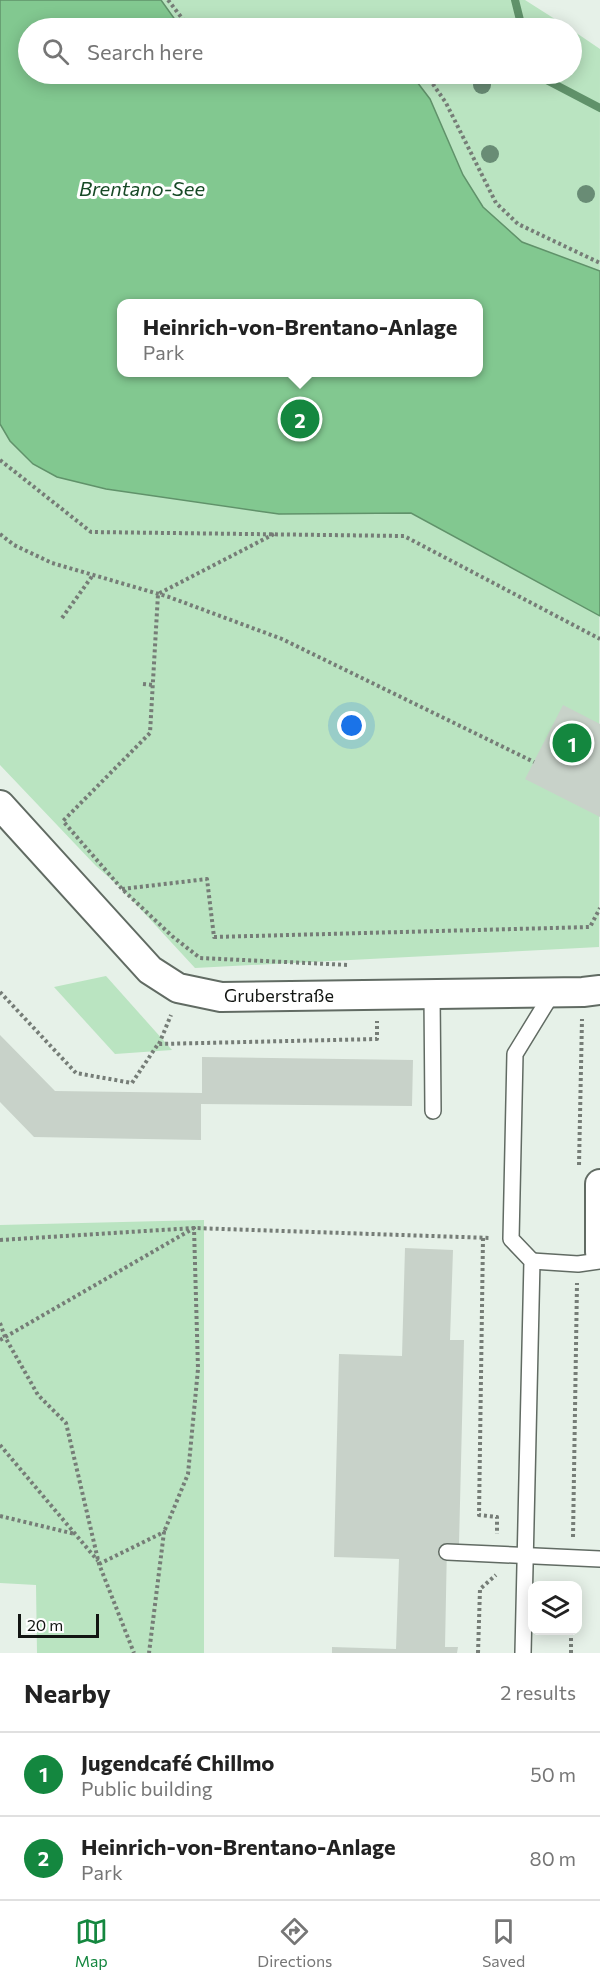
<!DOCTYPE html>
<html lang="en">
<head>
<meta charset="utf-8">
<style>
  body { margin:0; font-family:Commissioner,sans-serif; background:#f2f2f2; color:#222 }
  .controls { position:absolute; right:18px; bottom:18px; display:grid; overflow:hidden; border-radius:12px; box-shadow:0 3px 15px #0003 }
  .controls button { width:54px; height:54px; display:grid; place-items:center; padding:0; border:0; border-bottom:2px solid #e0e0e0; background:#fff; color:#222; font:30px sans-serif }
  .scale { position:absolute; left:18px; bottom:15px; width:81px; box-sizing:border-box; padding-left:6px; border:3px solid #121512; border-top:0; font-size:16px; line-height:21px; white-space:nowrap; color:#121512; -webkit-text-stroke:4px #fff; paint-order:stroke }
  .you { position:absolute; left:352px; top:726px; width:21px; height:21px; margin:-15px; border:4px solid #fff; border-radius:50%; background:#1a73e8; box-shadow:0 0 0 9px #1a73e833 }
  .badge { display:grid; place-items:center; width:39px; height:39px; border-radius:50%; background:#14873f; color:#fff; font-size:20px; font-weight:700 }
  .pin { position:absolute; translate:-50% -50%; border:3px solid #fff; box-shadow:0 2px 6px #0006 }
  .popup { position:absolute; left:117px; top:299px; width:366px; height:78px; box-sizing:border-box; display:grid; place-content:center; border-radius:12px; background:#fff; filter:drop-shadow(0 2px 4px #0005); font-size:20px; white-space:nowrap; color:#767676 }
  .popup b { font-size:22px; color:#222 }
  .popup::after { content:''; position:absolute; left:50%; top:100%; margin-left:-12px; border:12px solid transparent; border-top-color:#fff }
  .list { margin:0; padding:0; list-style:none }
  h2 { display:flex; justify-content:space-between; align-items:center; height:78px; margin:0; padding:0 24px; font-size:26px }
  h2 small { font-size:20px; font-weight:400; color:#767676 }
  .list li { display:grid; grid-template-columns:39px 1fr auto; gap:18px; align-items:center; box-sizing:border-box; height:84px; padding:0 24px; border-top:2px solid #e0e0e0 }
  .list b { display:block; font-size:22px; white-space:nowrap }
  .list p { margin:0; font-size:20px; white-space:nowrap; color:#767676 }
  .list em { font-size:20px; font-style:normal; color:#767676 }
  .icon { flex:none; width:33px; height:33px; fill:none; stroke:currentColor; stroke-width:2; stroke-linecap:round; stroke-linejoin:round }
  .map { position:relative; flex:none; width:600px; height:1653px; overflow:hidden }
  .search { position:absolute; background:#fff; box-shadow:0 3px 15px #0003; left:18px; right:18px; top:18px; height:66px; display:flex; align-items:center; gap:15px; box-sizing:border-box; padding:0 21px; border-radius:33px; color:#767676; font-size:22px }
  .sheet { height:246px; background:#fff }
  nav { display:flex; justify-content:space-around; align-items:center; box-sizing:border-box; height:84px; border-top:2px solid #e0e0e0; background:#fff; font-size:16px; color:#767676 }
  nav a { display:grid; justify-items:center; gap:3px }
  nav .on { color:#14873f }
  .map>svg:first-child { display:block }
  .green { fill:#bae4c1; fill-rule:evenodd }
  .water { fill:#82c890; stroke:#60926a; stroke-width:1.5; fill-rule:evenodd }
  .lines { fill:none; stroke-linecap:round; stroke-linejoin:round }
  .stream { stroke:#60926a; stroke-width:8 }
  .building { fill:#c8d2c9 }
  .lane-casing { stroke:#616b63; stroke-width:18 }
  .street-casing { stroke:#616b63; stroke-width:32 }
  .path { stroke:#767d77; stroke-width:4; stroke-dasharray:3 3; stroke-linecap:butt }
  .lane { stroke:#fff; stroke-width:15 }
  .street { stroke:#fff; stroke-width:28 }
  .tree { fill:#698c75 }
  .labels { text-anchor:middle; dominant-baseline:central; stroke-width:6; stroke-linejoin:round; paint-order:stroke }
  .street-label { font-size:18px; fill:#121512; stroke:#fff }
  .water-label { font-size:20px; font-style:italic; fill:#174a26; stroke:#fff }
</style>
</head>
<body>
<div class="map">
<svg width="600" height="1653" viewBox="0 0 600 1653">
  <rect width="100%" height="100%" fill="#e6f1e8"/>
  <g class="green">
    <path d="M0,0h525l44,28h-541v46h544v-44l28,19 -1,898 -404,21 -73,-79 -26,-23 -96,-101zM122,304h356v68h-356z"/>
    <path d="M106,976l66,74 -57,4 -61,-67z"/>
    <path d="M204,1220v433h-167l-1,-68 -36,-2v-358z"/>
  </g>
  <path class="water" d="M0,0h161l20,28h-153v46h373l13,4 16,21 33,76 20,32 39,35 78,29v345l-189,-103 -132,1 -173,-25 -49,-12 -24,-13 -23,-23 -10,-17zM122,304h356v68h-356z"/>
  <g class="lines">
    <g class="stream">
      <path d="M515,0l7,28"/>
      <path d="M535,74l65,34"/>
    </g>
  </g>
  <g class="building">
    <path d="M563,705l37,19v93l-75,-38z"/>
    <path d="M0,1035l55,56 147,2v-36l211,3 -1,46 -211,-2v36l-167,-3 -34,-35z"/>
    <path d="M405,1248l48,2 -3,90h14l-5,204h-12l-2,103h13l-1,6h-125v-6l64,2 3,-90 -65,-2 5,-203 63,2z"/>
  </g>
  <g class="lines">
    <g class="lane-casing">
      <g id="lane">
        <path d="M432,994l1,117"/>
        <path d="M532,1261l46,3 22,-3"/>
        <path d="M447,1552l153,7"/>
        <path d="M523,1653l9,-392 -21,-22 4,-185 38,-62"/>
      </g>
    </g>
    <g class="street-casing">
      <g id="street">
        <path d="M0,805l150,165 28,18 43,9 362,-5 17,-2"/>
        <path d="M600,1184v68"/>
      </g>
    </g>
    <g class="path">
      <path d="M168,0l20,26 5,2"/>
      <path d="M426,74l20,29 50,100 22,21 82,39"/>
      <path d="M0,460l91,72 313,4 196,103"/>
      <path d="M0,534l14,11 38,18 117,34 113,42 252,123"/>
      <path d="M274,534l-116,60 -8,139 -87,88 59,68 50,47 28,22 149,7"/>
      <path d="M62,618l31,-43"/>
      <path d="M143,684l10,1"/>
      <path d="M122,889l85,-10 7,58 376,-10 10,-19"/>
      <path d="M0,992l76,81 56,10 26,-39 219,-5v-18"/>
      <path d="M159,1044l12,-29"/>
      <path d="M579,1165l3,-146"/>
      <path d="M483,1238l-4,277 18,2v17"/>
      <path d="M0,1240l194,-12 297,10"/>
      <path d="M0,1323l5,14 33,58 28,28 33,141 35,89"/>
      <path d="M0,1340l194,-112 4,141 -10,105 -24,58"/>
      <path d="M0,1445l98,116"/>
      <path d="M0,1516l75,18"/>
      <path d="M573,1537l4,-254"/>
      <path d="M99,1564l65,-32 -15,121"/>
      <path d="M478,1653l2,-64 16,-14"/>
      <path d="M571,1653v-23"/>
    </g>
    <use href="#lane" class="lane"/>
    <use href="#street" class="street"/>
  </g>
  <g class="tree">
    <circle cx="482" cy="85" r="9"/>
    <circle cx="490" cy="154" r="9"/>
    <circle cx="586" cy="194" r="9"/>
  </g>
  <g class="labels">
    <g class="street-label">
      <text x="279" y="995">Gruberstraße</text>
    </g>
    <g class="water-label">
      <text x="142" y="188">Brentano-See</text>
    </g>
  </g>
</svg>
<div class="controls">
<button><svg class="icon" aria-label="layers" viewBox="0 0 24 24"><path d="M12 4l9 5-9 5-9-5zM3 14l9 5 9-5"/></svg></button>
</div>
<div class="scale">20 m</div>
<div class="you"></div>
<div class="pin badge" style="left:572px;top:743px">1</div>
<div class="pin badge" style="left:300px;top:419px">2</div>
<div class="popup"><b>Heinrich-von-Brentano-Anlage</b>Park</div>
<div class="search"><svg class="icon" aria-label="search" viewBox="0 0 24 24"><circle cx="10" cy="10" r="6"/><path d="M15 15l6 6"/></svg>Search here</div>
</div>
<section class="sheet">
<h2>Nearby<small>2 results</small></h2>
<ul class="list">
<li><span class="badge">1</span><div><b>Jugendcafé Chillmo</b><p>Public building</p></div><em>50 m</em></li>
<li><span class="badge">2</span><div><b>Heinrich-von-Brentano-Anlage</b><p>Park</p></div><em>80 m</em></li>
</ul>
</section>
<nav>
<a class="on"><svg class="icon" aria-label="map" viewBox="0 0 24 24"><path d="M3 6l6-2 6 2 6-2v14l-6 2-6-2-6 2zM9 4v14M15 6v14"/></svg>Map</a>
<a><svg class="icon" aria-label="directions" viewBox="0 0 24 24"><path d="M12 3l9 9-9 9-9-9zM9 14v-3h6M13 9l2 2-2 2"/></svg>Directions</a>
<a><svg class="icon" aria-label="saved" viewBox="0 0 24 24"><path d="M7 4h10v16l-5-4-5 4z"/></svg>Saved</a>
</nav>
</body>
</html>
